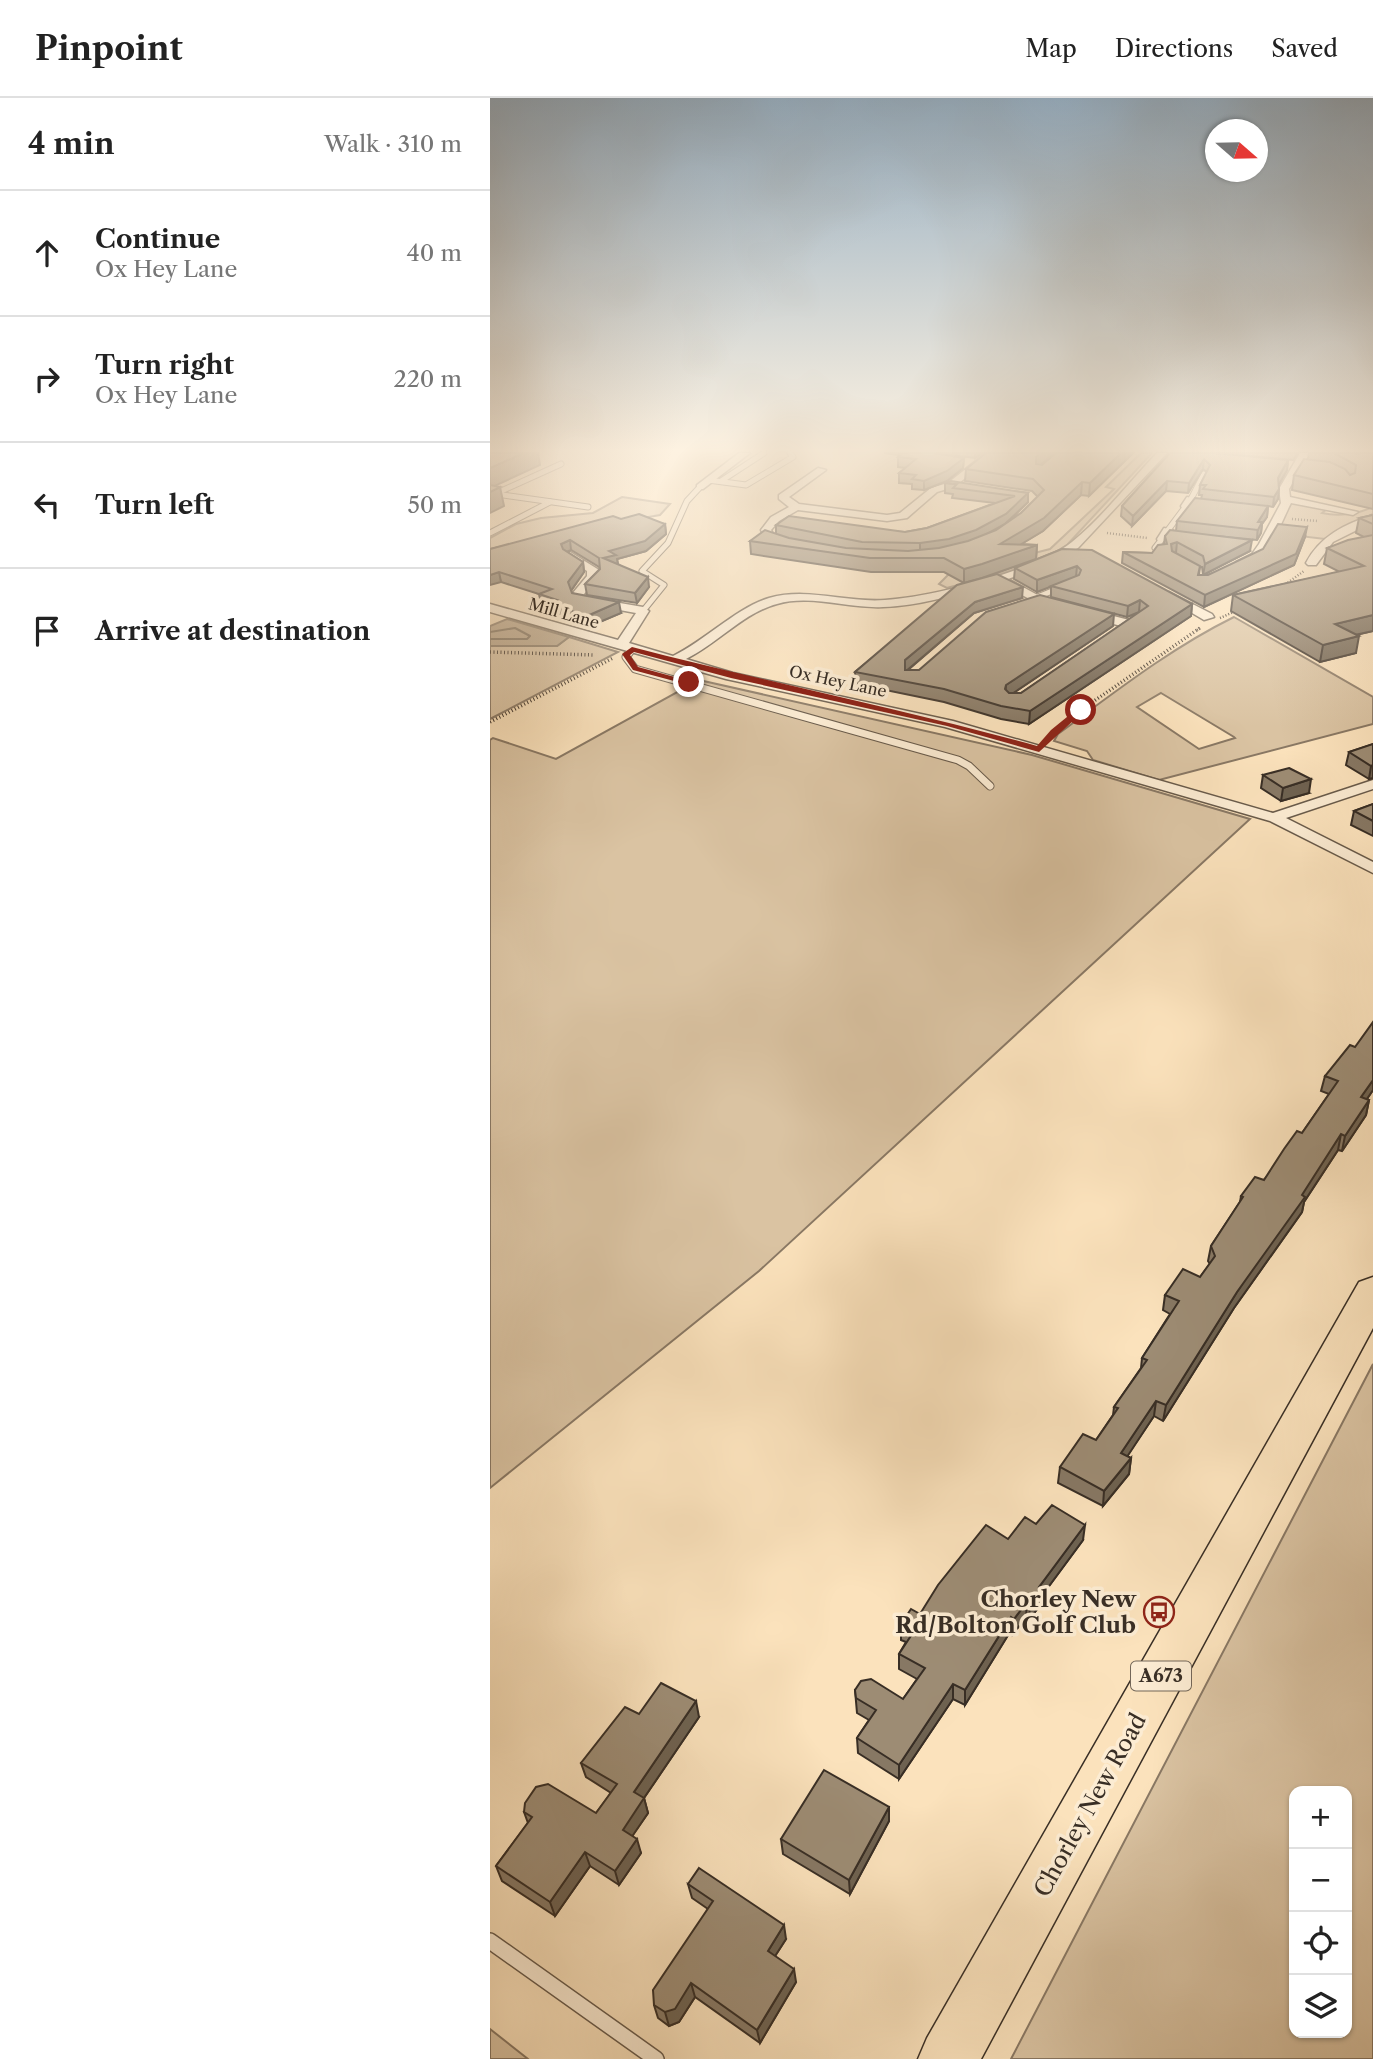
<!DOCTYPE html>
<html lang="en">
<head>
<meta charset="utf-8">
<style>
  body { margin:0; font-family:"Libre Caslon Text",serif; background:#f6f6f6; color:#222 }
  .controls { position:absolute; right:21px; bottom:21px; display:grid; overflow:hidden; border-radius:14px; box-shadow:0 2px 5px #0004 }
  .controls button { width:63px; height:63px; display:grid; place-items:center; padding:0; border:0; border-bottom:2px solid #e0e0e0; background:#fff; color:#222; font:35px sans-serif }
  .compass { position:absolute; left:715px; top:21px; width:63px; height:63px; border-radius:50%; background:#fff; box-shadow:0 2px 5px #0004; rotate:110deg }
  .stop { position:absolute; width:21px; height:21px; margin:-16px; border:5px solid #8f2418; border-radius:50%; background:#fff }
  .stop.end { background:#8f2418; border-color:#fff; box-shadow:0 2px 7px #0008 }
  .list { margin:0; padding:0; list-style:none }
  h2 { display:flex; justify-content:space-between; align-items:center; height:91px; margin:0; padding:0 28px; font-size:30px }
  h2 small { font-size:23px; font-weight:400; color:#767676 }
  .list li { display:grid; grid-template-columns:46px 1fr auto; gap:21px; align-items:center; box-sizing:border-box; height:126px; padding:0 28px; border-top:2px solid #e0e0e0 }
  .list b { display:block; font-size:26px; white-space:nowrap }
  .list p { margin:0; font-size:23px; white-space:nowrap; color:#767676 }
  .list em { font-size:23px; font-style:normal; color:#767676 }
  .icon { flex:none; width:38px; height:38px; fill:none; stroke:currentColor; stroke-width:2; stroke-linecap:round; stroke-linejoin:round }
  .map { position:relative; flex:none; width:883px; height:1961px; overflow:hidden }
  header { display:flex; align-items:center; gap:42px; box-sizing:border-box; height:98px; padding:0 35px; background:#fff; border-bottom:2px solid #e0e0e0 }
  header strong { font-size:33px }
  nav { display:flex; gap:38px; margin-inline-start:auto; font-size:24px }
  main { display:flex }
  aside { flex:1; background:#fff }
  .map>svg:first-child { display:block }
  .green { fill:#dac3a2; stroke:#897864; stroke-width:2; fill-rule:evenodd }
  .water { fill:#b9a589; stroke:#857561; stroke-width:2 }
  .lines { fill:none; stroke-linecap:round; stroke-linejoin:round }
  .shore { stroke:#786a57; stroke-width:2 }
  .service-far2-casing { stroke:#695b4b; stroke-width:7 }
  .service-far1-casing { stroke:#695b4b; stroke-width:9 }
  .service-casing { stroke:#695b4b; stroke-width:18 }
  .minor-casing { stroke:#695b4b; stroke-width:3 }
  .trunk-casing { stroke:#382e25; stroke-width:3 }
  .path-far1 { stroke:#382e25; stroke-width:2.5; stroke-dasharray:1 2; stroke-linecap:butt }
  .path { stroke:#382e25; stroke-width:3.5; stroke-dasharray:1 2.5; stroke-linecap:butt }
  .service-far2 { stroke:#fcecd3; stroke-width:5 }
  .service-far1 { stroke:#fcecd3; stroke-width:7 }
  .service { stroke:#fcecd3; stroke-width:15 }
  .minor { fill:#fcecd3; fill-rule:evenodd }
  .trunk { fill:#fbe2bc; fill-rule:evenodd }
  .wall { fill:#877864; stroke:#382e25; stroke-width:2; fill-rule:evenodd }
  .shaded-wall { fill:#6e6251; stroke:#382e25; stroke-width:2 }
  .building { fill:#9d8c74; stroke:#382e25; stroke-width:2 }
  .route { fill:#8f2418 }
  .labels { text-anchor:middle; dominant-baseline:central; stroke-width:7; stroke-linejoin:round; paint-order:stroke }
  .far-street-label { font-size:16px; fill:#382e25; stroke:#fcecd3 }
  .shield { fill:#fcecd3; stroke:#736759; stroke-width:2 }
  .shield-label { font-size:18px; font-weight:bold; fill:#382e25 }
  .near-poi-label { font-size:23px; font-weight:bold; fill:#382e25; stroke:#fcecd3; text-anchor:end }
  .near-street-label { font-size:23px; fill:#382e25; stroke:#fcecd3 }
</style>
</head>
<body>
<header>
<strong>Pinpoint</strong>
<nav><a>Map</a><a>Directions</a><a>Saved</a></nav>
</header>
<main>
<aside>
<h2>4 min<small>Walk · 310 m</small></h2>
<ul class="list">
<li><svg class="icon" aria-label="ahead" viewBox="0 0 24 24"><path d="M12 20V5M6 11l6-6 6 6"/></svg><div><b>Continue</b><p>Ox Hey Lane</p></div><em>40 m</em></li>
<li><svg class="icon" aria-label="right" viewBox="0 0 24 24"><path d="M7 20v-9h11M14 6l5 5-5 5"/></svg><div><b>Turn right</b><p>Ox Hey Lane</p></div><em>220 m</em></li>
<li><svg class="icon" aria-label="left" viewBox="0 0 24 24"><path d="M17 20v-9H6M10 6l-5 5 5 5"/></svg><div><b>Turn left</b></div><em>50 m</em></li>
<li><svg class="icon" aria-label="arrive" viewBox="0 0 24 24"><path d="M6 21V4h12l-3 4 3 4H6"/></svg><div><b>Arrive at destination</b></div></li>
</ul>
</aside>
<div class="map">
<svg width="883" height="1961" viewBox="0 0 883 1961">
  <rect width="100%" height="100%" fill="#fbe2bc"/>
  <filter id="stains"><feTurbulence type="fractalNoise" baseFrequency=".00286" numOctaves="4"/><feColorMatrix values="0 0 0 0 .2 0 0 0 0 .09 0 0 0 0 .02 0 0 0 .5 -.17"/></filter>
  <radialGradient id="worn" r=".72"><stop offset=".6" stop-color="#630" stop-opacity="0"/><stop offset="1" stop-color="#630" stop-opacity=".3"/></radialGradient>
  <g class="green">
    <path d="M651,355h11l-85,92c-35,23 -79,32 -120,43l-8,-4 9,-9 102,-26 64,-60 -8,-2z"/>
    <path d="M132,399l48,7 -10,11 -64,11 -106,31v-19l26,-14 25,-6 52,-5z"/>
    <path d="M802,404l35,7 -5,4c17,4 36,1 51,-6v7l-48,25 -51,-6z"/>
    <path d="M744,519l139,80v27l-214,56 -66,-20 -6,-9 -33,-10 4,-7c57,-42 113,-86 176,-117zM671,595l73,44 1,1 -36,11 -62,-42z"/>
    <path d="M79,539l49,15 -128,67v-73h67z"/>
    <path d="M209,582l333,75 218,64 -491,452 -269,217v-748l3,-2 63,21z"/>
    <path d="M883,1266v695h-362zM804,1693h53v242h-53z"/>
    <path d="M0,1931l38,30h-38z"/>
  </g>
  <path class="water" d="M17,521l62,18 -12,9h-67v-20z"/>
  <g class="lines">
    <path class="shore" d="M0,534l25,-4 15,8 -3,3h-37"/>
    <g class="service-far2-casing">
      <g id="service-far2">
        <path d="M218,382l38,5 47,-28 -3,-4"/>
        <path d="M231,383l43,-28"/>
        <path d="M7,395l64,-29"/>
        <path d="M6,396l92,13"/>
        <path d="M701,401l13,-25"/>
        <path d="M678,432l18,-24"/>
        <path d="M0,435l60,-31"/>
        <path d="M672,441l-7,9 7,4"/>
        <path d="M545,500l27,-11"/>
        <path d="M153,513l21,-26 -22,-14 26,-28 19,-42 13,-14"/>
      </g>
    </g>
    <g class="service-far1-casing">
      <path id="service-far1" d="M142,551l-6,8 9,12 323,91 11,6 21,20"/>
    </g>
    <g class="service-casing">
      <path id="service" d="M0,1843l166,118"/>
    </g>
    <g class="minor-casing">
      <g id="minor">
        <path d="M249,355h11l-47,36h-6v-4z"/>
        <path d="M496,355h11l-43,34 -17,5 -30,26 -20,3 -89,-11 -19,11 -8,9 4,8 15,4 1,2 -5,3 -19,-5 -6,-12 10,-13 18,-10 -10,-8v-4l39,-27 8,2 -37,27 10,7 88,11 13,-2 31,-25 17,-5z"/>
        <path d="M667,355h10l-89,95 -37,19 -33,12 35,19 18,6v4l-26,-6 -37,-20c-36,11 -77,24 -115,25 -35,2 -72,-13 -106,-3 -34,9 -60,40 -91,55l47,14 220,48 320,92 100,-33v9l-87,29 87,44v11l-103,-52 -325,-94 -219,-48 -236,-67v-8l128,36 18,-27 -60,-11 -4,-8 15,-18v-5l-21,-14 -1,-2 5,-3 29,18v7l-15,17 1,3 58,10 6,4 -20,32 44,13c33,-16 63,-48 96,-58 39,-11 77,5 116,2 47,-3 151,-29 187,-58 32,-26 57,-60 85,-89z"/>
        <path d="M810,355h10l-21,36 1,8 68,15 -5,3 -62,-12c-11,21 -25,67 -55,63v-4l16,-8 7,-10 22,-41 -2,-14z"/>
        <path d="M697,399l9,2 -6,9h-8l-1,-2z"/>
        <path d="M883,417v7l-40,20 -17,23h-8l-2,-2c14,-27 39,-39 67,-48z"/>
        <path d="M674,430l9,2 -7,11h-8l-1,-2z"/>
        <path d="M679,494l43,22 2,3 -10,3 -39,-23 -2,-2z"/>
        <path d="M600,512l43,11 2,3 -6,4 -43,-11 -2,-3z"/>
      </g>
    </g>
    <g class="trunk-casing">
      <path id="trunk" d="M883,1179v51l-392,731h-63l9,-21 432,-756z"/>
    </g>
    <g class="path-far1">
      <path d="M802,421l26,2"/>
      <path d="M617,435l40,5"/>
      <path d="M793,488l21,-15"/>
      <path d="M730,520l18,-8"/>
      <path d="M707,532l3,-2"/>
    </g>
    <g class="path">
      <path d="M0,554l104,3"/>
      <path d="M0,624l123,-64"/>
      <path d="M559,640l32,-28 119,-82"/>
    </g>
    <use href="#service-far2" class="service-far2"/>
    <use href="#service-far1" class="service-far1"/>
    <use href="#service" class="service"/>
    <use href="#minor" class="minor"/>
    <use href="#trunk" class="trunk"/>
  </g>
  <g class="wall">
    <path d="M394,355h49l31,5 -1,10 -16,13 -23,9 -12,-1v-5l-13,-1v-10l7,-5 -8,-1v-10l2,-2z"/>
    <path d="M445,355h47l-7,5z"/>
    <path d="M643,355l-44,43 -8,-1 -38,36 -22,13 16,1 -1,14 -52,18 38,21 -48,15 -66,57h11l194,-44 -100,67h8l119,-81 -13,5 -76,-20v-11l-14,6 -23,-13 1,-11 47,-19 130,55 -1,12 -162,108 -28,-5 -57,-17 -88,-18 -1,-12 109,-89 -20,-11h-73l-120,-18 -1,-13 26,-7v-9l129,7 22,-4 68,-25 -43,-5 1,-4 -8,-1v-10l83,10v9l-21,21 14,-10 17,-16 -6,-6 -67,-10 1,-12 75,-4z"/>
    <path d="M680,355l118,7 -1,10 -8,14 -1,15 -5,8 -5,-1 -1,11 -5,7 -1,9 -4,7 -40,-4 33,15 -47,24h5l97,-38 -11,28 -90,42 -82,-44 1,-11 29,1 12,-9 1,-8 11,-5 1,-10 24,-22 1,-4h-3l1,-10 7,-13 -4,-3 -15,24 -22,-2 -34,35 -11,-10 1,-10zM710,469h2l1,8h-4z"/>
    <path d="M726,355h82l-5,7z"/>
    <path d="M819,355h64v56l-81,-19 2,-15 14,-16z"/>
    <path d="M883,417v116l-17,4v18l-36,9 -89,-51 2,-16 107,-23 -16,-8 3,-16 37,-11 -8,-4 3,-15z"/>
    <path d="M131,421l44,5 1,10 -20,17 -29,8 1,5 31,23 -12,16 -50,-8 -2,-11 15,-15 -1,-2 -28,-17 -4,2 16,10 1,10 -13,19 1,2 49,20 -33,14 -37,-13 -2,-7 -8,-3 -2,-10 -38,-12 -11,-33z"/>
    <path d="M883,646v34l-4,1 -23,-14 3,-13z"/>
    <path d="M773,677l46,18 -28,8 -20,-13z"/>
    <path d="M883,706v32l-22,-11 3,-14z"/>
    <path d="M835,978l48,14 -6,9 2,1 -3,15 -24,36 -4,-1 -34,52 -2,10 -68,96 -71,113 -9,-5 -27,40 4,2 -2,16 -26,32 -45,-23 2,-16 36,-27 17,-25 1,-8 27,-39 1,-10 28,-44 -7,-4 2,-15 35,-18 10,-13 -2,-3 3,-15 29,-44 1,-6 23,-16 38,-47 27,-39 -8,-3z"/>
    <path d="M546,1426l47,16 -42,57v7l-12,16 -3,-3 -13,17 -3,-2 -45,73 -12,-6 -54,80 -41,-26 -1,-15 12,-18 -12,-7 -2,-23 48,9 14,-20 -18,-10v-15l7,-12 -5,-2v-16l19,-10 88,-75z"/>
    <path d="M149,1616l60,3 -55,81 4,15 -16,23 9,17 -22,32 -29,-19 -35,50 -53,-35 -6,-15 32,-43 -4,-11 72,1 15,-20 -25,-16 -5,-14z"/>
    <path d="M399,1709v14l-39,73 -67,-40 -2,-15z"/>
    <path d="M198,1786l98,55 -11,17 21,26 -36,61 -65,-46 -16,25 -10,4 -11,-8 -4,-13 54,-96 -16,-11z"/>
  </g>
  <g class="shaded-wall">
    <path d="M34,355h14l2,12 -50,23v-20z"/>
    <path d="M485,355h7l-7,5z"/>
    <path d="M551,355h13l-19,17 1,-13z"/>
    <path d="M631,355h12l-44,43 1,-13z"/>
    <path d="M474,360l-1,10 -16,13 -23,9v-9z"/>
    <path d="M714,361l-1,10 -15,24 1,-10z"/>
    <path d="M798,362l-1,10 -10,18 1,-10z"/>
    <path d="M677,383l-1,10 -34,35 1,-10z"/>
    <path d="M592,384l-1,13 -38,36 -43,26v-13z"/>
    <path d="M10,389l4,19 -14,7v-21z"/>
    <path d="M789,391l-1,10 -5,8 1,-10z"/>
    <path d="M538,395v9l-23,22 -29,16 -56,13v-10z"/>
    <path d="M778,408l-1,11 -5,7 -1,9 -4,7 1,-18z"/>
    <path d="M175,426l1,10 -20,17 -29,8 1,6 -15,-7 6,-7z"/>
    <path d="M817,429l-2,10 -11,28 -90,42 1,-12z"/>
    <path d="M80,442l1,10 -9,4 -1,-10z"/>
    <path d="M762,442l-2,11 -47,24 2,-11z"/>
    <path d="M687,444l-1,11 -6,2 1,-11z"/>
    <path d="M547,447l-1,14 -54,19 -18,5v-14z"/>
    <path d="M93,464l1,10 -14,20 -2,-10z"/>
    <path d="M587,468l-1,11 -39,15v-12z"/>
    <path d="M9,474l2,10 -11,3v-10z"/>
    <path d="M158,479l1,10 -12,16 -2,-10z"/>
    <path d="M533,489l-1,11 -48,15 -69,59v-12l70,-58z"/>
    <path d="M650,502l-1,12 -12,5 1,-11z"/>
    <path d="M129,504l2,11 -33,14 -1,-11z"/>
    <path d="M702,506l-1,12 -162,108 1,-13z"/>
    <path d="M624,516l-1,12 -107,72 -1,3 1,-16z"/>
    <path d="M883,517v16l-41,9 3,-16z"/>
    <path d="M869,538l-3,17 -36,9 3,-17z"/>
    <path d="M883,667v13l-4,1 2,-13z"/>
    <path d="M821,681l-2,14 -28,8 2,-13z"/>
    <path d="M883,982v10l-15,22 3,-15z"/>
    <path d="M879,1002l-3,15 -24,36 3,-15z"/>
    <path d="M851,1036l-3,16 -34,52 -2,10 -68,96 -71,113 3,-16 71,-113z"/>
    <path d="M666,1303l-2,15 -35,53 2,-16z"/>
    <path d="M641,1360l-2,16 -26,32 1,-15z"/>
    <path d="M595,1427l-2,15 -42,57v7l-12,16 1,-16 9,-17z"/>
    <path d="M537,1504l-1,15 -13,17 1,-15z"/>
    <path d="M521,1519l-1,15 -45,73v-15z"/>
    <path d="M463,1586v15l-54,80v-14z"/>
    <path d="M206,1603l3,16 -55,81 4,15 -21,31 -4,-14 11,-38z"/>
    <path d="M399,1709v14l-39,73 -1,-14z"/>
    <path d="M147,1741l4,14 -22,32 -4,-14z"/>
    <path d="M95,1754l5,14 -35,50 -5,-14z"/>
    <path d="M294,1827l2,14 -16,25 -2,-13z"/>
    <path d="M304,1871l2,13 -36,61 -3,-13z"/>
    <path d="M201,1885l4,14 -16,25 -10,4 -4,-14z"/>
  </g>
  <g class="building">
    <path d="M0,355h34l-34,15z"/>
    <path d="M413,355h30l31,5 -17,13 -23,10 -12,-2 4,-4 -17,-2 17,-14 -18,-2z"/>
    <path d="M496,355h55l-5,4v7l6,1 14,-12h65l-31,30 -8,-1 -38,36 -44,26 37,1 -55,19 -18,5 -20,-11h-74l-120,-17 15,-11 24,8 57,10 62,3 31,-3 29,-7 28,-11 25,-17 23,-23 -11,-11 -67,-10z"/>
    <path d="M680,355h43l75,7 -10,18 1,11 -5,8 -71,-8 3,-4h-6l10,-20 -6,-6 -15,24 -22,-2 -34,35 -11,-10z"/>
    <path d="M844,355h20l3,1 3,-1h13v41l-79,-19 10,-16 26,3 15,7 5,6 5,-2 1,-8z"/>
    <path d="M461,383l77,12 -22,21 -30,16 -27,9 -29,4 -58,-1 -86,-17 13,-9 116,16 22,-4 88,-32 -62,-8 4,-4 -12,-1z"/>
    <path d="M0,387l10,2 -10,5z"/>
    <path d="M705,400l73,8 -10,16h4l-4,8 -81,-9z"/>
    <path d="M149,416l26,10 -20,17 -36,10 7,4 -13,3 45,19 -13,16 -50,-9 15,-15 -1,-11 -29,-18 -9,4 2,5 20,13 -15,20 4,11 47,9 -32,14 -38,-12 8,-4 -18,-6 13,-5 -53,-17 -9,3v-26l123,-33 8,3z"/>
    <path d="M883,417v9l-14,-6z"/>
    <path d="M788,426l29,3 -11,27 -91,41 -82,-43 29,1 6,-8 9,-1 -2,-8 5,-6 82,10 -47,24 -2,-8 -26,-14 -6,2 1,7 28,15 -2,9h10l55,-26z"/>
    <path d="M883,437v80l-38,9 24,12 -36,9 -90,-50 131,-29 -37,-18 21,-8z"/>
    <path d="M572,451l30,1 100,54 -162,107 -29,-5 -57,-17 -89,-17 102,-87 40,-11 26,13 -48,15 -70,58v10h14l67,-58 54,-17 74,19 -108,71 -1,4 4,4h12l127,-87 -8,-6 -12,6 -77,-20 28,-11 2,-5 -4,-4 -40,14 -22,-12z"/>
    <path d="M883,646v21l-2,1 -22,-14z"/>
    <path d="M799,670l22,11 -28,9 -20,-13z"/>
    <path d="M883,706v17l-19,-10z"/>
    <path d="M883,924v58l-12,17 8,3 -24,36 -4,-2 -39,61 3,2 -68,95 -71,113 -10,-4 -35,52 10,5 -27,33 -44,-24 23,-33 13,6 22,-32 -4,-1 33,-47 -5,-2 37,-57 -14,-6 18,-26 17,8 15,-21 -4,-10 32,-49 -2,-1 14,-19 9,3 20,-31 13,-18 5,2 36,-52 -13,-5 25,-31 5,2z"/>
    <path d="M562,1407l33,20 -46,62 3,2 -12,15 -3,-2 -13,17 -3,-2 -46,73 -12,-6 -54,81 -42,-27 19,-28 -20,-12 -1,-8 6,-9 10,-2 32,20 22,-31 -26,-14 15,-23 -13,-7 10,-15 9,5 18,-29 48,-60 22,14 17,-22 11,7z"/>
    <path d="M171,1585l35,18 -62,91 10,6 -21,32 14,9 -22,32 -30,-19 -35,50 -54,-36 36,-49 -8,-5 1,-9 11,-16 12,-3 48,29 21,-29 -36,-21 44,-56 14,7z"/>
    <path d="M334,1672l65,37 -40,73 -68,-41z"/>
    <path d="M209,1770l85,57 -16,26 26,18 -37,61 -66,-47 -16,26 -10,3 -11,-7 -1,-15 60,-89 -25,-17z"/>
  </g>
  <linearGradient id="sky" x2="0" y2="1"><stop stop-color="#95aec2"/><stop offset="0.56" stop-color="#fdf2e1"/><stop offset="1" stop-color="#fdf2e1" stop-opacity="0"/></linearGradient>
  <rect width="883" height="629" fill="url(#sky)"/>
  <path class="route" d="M142,549c135,35 271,62 405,99l14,-16 27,-22 7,2 -46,42 -92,-26 -216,-48 -97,-26 -4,3 8,12 55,15 -4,3 -56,-15 -11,-16z"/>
  <defs>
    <g id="bus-ring" transform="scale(1.575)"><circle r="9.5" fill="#fcecd3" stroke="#8f2418" stroke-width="1.5"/><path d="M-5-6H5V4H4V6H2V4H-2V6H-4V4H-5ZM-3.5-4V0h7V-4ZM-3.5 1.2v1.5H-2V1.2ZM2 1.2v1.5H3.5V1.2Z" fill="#8f2418"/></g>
  </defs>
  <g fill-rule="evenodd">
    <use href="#bus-ring" x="669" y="1514"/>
  </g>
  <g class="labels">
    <g class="far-street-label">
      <text transform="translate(74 515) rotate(16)">Mill Lane</text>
      <text transform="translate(348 583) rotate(12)">Ox Hey Lane</text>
    </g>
    <rect class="shield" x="641" y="1563.5" width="60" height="29" rx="5"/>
    <g class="shield-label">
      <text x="671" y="1578">A673</text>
    </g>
    <g class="near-poi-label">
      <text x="646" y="1501">Chorley New<tspan x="646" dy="26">Rd/Bolton Golf Club</tspan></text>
    </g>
    <g class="near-street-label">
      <text transform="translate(600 1707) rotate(-61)">Chorley New Road</text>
    </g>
  </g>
  <rect width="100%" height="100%" filter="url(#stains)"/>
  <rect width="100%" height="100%" fill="url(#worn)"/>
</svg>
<div class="controls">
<button>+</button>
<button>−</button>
<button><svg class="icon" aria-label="locate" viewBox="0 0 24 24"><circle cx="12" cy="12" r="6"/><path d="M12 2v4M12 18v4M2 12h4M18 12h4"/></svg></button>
<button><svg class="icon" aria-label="layers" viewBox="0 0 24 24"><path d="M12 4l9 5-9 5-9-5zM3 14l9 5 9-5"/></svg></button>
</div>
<svg class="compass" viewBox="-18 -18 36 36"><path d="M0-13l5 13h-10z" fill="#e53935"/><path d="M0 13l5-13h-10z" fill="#767676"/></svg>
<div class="stop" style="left:591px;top:612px"></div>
<div class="stop end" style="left:199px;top:584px"></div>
</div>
</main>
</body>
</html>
